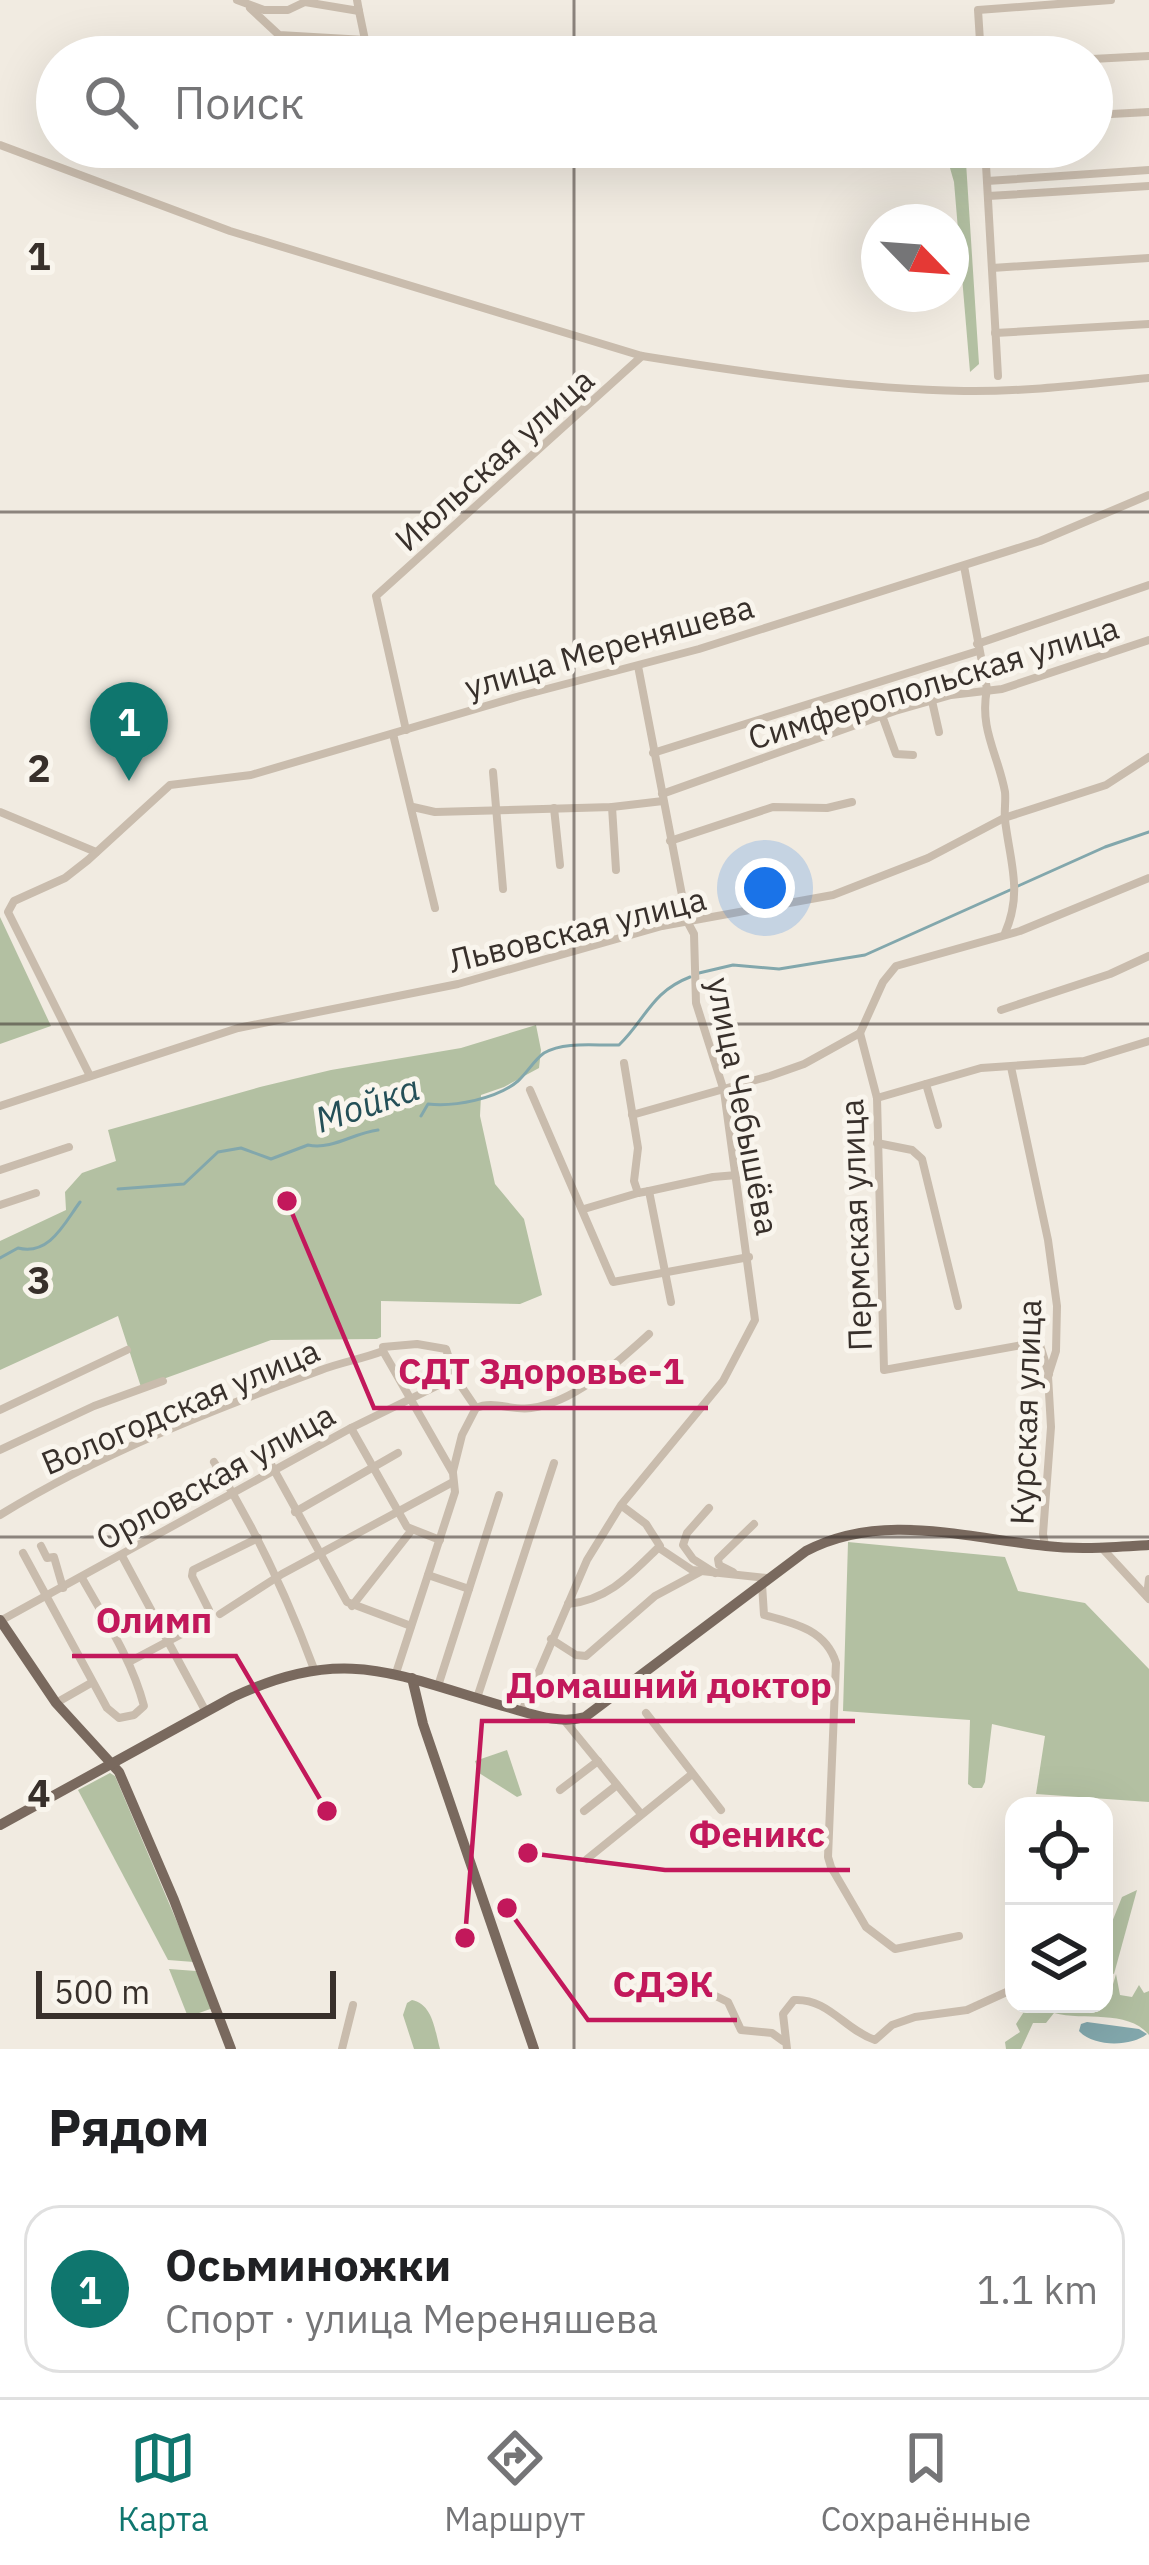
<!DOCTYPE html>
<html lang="ru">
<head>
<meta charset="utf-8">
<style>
  body { margin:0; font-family:"IBM Plex Sans",sans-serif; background:#f2f2f2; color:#202124 }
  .controls { position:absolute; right:36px; bottom:36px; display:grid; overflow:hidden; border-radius:24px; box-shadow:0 12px 48px #0002 }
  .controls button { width:108px; height:108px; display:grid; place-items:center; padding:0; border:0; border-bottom:3px solid #e0e0e0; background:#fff; color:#202124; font:60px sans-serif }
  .compass { position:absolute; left:861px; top:204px; width:108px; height:108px; border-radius:50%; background:#fff; box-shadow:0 12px 48px #0002; rotate:115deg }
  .scale { position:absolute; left:36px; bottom:30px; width:300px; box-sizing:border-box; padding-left:12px; border:6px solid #38302b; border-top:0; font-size:33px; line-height:42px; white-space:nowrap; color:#38302b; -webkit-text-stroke:9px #f9f5ed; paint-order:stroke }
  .you { position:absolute; left:765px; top:888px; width:42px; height:42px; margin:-30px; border:9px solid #fff; border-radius:50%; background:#1a73e8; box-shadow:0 0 0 18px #1a73e833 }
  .badge { display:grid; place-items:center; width:78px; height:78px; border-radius:50%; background:#0f766e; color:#fff; font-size:39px; font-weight:700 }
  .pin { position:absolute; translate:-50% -99px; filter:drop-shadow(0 3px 6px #0008) }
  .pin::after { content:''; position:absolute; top:63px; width:42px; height:36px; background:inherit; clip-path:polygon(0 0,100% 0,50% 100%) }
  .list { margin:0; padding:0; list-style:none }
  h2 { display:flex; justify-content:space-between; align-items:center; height:156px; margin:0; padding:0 48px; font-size:51px }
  h2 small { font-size:39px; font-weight:400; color:#757577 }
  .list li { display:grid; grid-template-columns:78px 1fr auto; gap:36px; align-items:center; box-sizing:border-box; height:168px; margin:0 24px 24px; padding:0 24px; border:3px solid #e0e0e0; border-radius:36px }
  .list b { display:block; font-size:45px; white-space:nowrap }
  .list p { margin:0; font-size:39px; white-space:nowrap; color:#757577 }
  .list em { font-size:39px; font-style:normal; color:#757577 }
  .icon { flex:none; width:66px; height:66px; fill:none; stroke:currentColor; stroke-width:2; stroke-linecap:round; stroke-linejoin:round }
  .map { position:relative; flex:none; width:1149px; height:2049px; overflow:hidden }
  .search { position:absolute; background:#fff; box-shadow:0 12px 48px #0002; left:36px; right:36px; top:36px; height:132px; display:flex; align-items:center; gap:30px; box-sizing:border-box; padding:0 42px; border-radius:66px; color:#757577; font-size:45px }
  .sheet { height:348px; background:#fff }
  nav { display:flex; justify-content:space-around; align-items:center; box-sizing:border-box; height:168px; border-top:3px solid #e0e0e0; background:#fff; font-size:33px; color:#757577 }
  nav a { display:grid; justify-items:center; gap:6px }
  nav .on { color:#0f766e }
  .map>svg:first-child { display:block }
  .green { fill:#b3c0a2 }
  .water { fill:#82a7ac }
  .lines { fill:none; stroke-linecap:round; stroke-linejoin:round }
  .stream { stroke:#82a7ac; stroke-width:3 }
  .minor { stroke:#c9bcad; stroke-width:8 }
  .major { stroke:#79695e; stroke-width:10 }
  .grid { fill:none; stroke:#38302b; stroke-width:3; stroke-opacity:0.55 }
  .labels { text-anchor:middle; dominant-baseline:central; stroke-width:10; stroke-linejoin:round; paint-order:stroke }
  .street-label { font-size:33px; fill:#38302b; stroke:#f9f5ed }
  .water-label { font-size:36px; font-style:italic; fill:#244f57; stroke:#f9f5ed }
  .grid-label { font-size:39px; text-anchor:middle; font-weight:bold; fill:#38302b; stroke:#f9f5ed; stroke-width:10; stroke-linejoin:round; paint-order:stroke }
  .leader { fill:none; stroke:#c2185b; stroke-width:4.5 }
  .callout-dot { fill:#c2185b; stroke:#f9f5ed; stroke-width:4.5 }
  .callout-label { font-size:36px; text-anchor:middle; font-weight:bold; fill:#c2185b; stroke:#f9f5ed; stroke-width:10; stroke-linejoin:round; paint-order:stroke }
</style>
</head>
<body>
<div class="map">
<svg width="1149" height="2049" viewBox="0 0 1149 2049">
  <rect width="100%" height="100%" fill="#f1ebe1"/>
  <g class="green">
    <path d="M944,147h21l14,217 -9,8 -16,-190z"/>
    <path d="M0,917l51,109 -51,18z"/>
    <path d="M536,1025l5,25 -2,18 -35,19 -23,8 -1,21 15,68 29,35 18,76 -22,9 -139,-3v36l-4,2 -106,1 -130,47 -23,-71 -118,54v-129l66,-31 -1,-18 17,-19 34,-12 -8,-31 152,-43 71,-17 130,-22z"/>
    <path d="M848,1542l157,15 13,34 67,12 64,66v133l-113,-8 9,-58 -53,-12 -7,58 -3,6h-9l-5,-4 2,-64 -127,-9z"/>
    <path d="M507,1750l15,45 -5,2 -38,-24 -4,-12z"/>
    <path d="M110,1773l5,3 79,186 -26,-2 -90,-170z"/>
    <path d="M1137,1890l-23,84 -10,-4v-28l18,-45z"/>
    <path d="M169,1969l27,2 17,37 -25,9z"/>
    <path d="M1116,1974l4,21 12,2 7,-12 5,8 5,-2v44c-21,-26 -65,-14 -95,-22l-8,10h-13l-12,26h-15l-1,-7 15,-10 -4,-8 13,-20h75v-21l7,8z"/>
    <path d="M412,2000c21,4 23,31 28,49h-26l-11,-34 4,-12z"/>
  </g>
  <path class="water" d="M1087,2022l52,7 8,5c-16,13 -54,13 -68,-3l2,-7z"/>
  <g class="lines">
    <g class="stream">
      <path d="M1018,886l87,-39 44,-15"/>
      <path d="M699,973l34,-8 46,4 86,-14 145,-65"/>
      <path d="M421,1116l7,-12c26,3 69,-5 90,-23 9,-8 16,-21 26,-28 21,-12 52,-7 75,-8 27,-26 32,-53 71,-68"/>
      <path d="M118,1189l66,-5 34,-32 23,-4 30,11 37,-14c25,5 45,-12 70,-15"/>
      <path d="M0,1258l18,-10c32,8 47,-26 62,-46"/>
    </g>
    <g class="minor">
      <path d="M237,0l27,10h24l17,-8 54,9 -2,-11"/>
      <path d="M250,8l29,27 86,5 -6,-29"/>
      <path d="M981,57l-3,-47 133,-10"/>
      <path d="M1092,59l57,-3"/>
      <path d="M1092,115l57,-3"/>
      <path d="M0,145l230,86 412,125c106,17 215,33 322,35 62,1 124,-7 185,-13"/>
      <path d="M985,147l13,229"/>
      <path d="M987,181l162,-11"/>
      <path d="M988,196l161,-10"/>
      <path d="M992,268l157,-10"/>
      <path d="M995,333l154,-9"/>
      <path d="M964,566l23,123c-8,40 11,65 18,103 1,9 -1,19 0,28 5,42 18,72 0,113"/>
      <path d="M977,644l172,-59"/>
      <path d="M932,701l7,31"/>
      <path d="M883,718l13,36 17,1"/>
      <path d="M406,730l-30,-134 266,-240"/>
      <path d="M393,734l42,174"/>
      <path d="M653,753l325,-102"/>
      <path d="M493,772l10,117"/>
      <path d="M662,794l233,-83 56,-16 51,-6 147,-49"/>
      <path d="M413,807l22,5 177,-5 51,-6"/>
      <path d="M612,807l4,63"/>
      <path d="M554,808l6,57"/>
      <path d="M0,812l96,40"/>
      <path d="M670,841l103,-34 54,1 25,-6"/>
      <path d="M1001,1010l109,-36 39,-18"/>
      <path d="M860,1033l17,65 7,272 155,-28 10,32"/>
      <path d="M624,1063l14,85 -4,33 4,12 11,-2 22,111"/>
      <path d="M1011,1067l37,173 9,66 -1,45 -8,25 3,51 -8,107 2,11"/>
      <path d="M90,1076l-82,-164 6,-11 51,-23 23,-18 82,-75 81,-10 269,-79 179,-47 341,-108 109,-46"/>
      <path d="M926,1084l12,41"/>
      <path d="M530,1090l83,192 136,-25"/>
      <path d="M877,1098l104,-30 103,-7 65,-20"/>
      <path d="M0,1106l238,-78 220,-44 204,-58 171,-31 95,-37 76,-40 102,-33 43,-28"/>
      <path d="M632,1115l138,-39 34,-12 56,-31 23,-51 13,-16 124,-35 129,-53"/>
      <path d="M877,1143l35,7 10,9 36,147"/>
      <path d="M0,1170l69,-23"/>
      <path d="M649,1191l64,-14 24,-2"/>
      <path d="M0,1205l36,-12"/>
      <path d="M584,1209l54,-16"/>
      <path d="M383,1347l34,-3 29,5 9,28 21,31"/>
      <path d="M0,1410l127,-60"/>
      <path d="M351,1428l56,99 33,13"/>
      <path d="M262,1448l85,154 64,24"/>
      <path d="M0,1450l94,-44 69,-25"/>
      <path d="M214,1462c41,66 73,134 100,207"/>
      <path d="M453,1471l9,-36 14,-27c17,-8 36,3 55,0 43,-5 87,-46 118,-74"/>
      <path d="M709,1508l-22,25 -4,12 10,14 22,14"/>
      <path d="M295,1512l103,-59"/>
      <path d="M0,1515c99,-61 212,-105 321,-145 21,-8 41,-11 62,-19l70,122 2,19 -59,181"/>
      <path d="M41,1546l6,12 7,-1 9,31"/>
      <path d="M1101,1547l48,52"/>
      <path d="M659,1548l33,22 75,8"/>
      <path d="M23,1553l84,155 12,10 15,-3 10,-9c-12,-46 -39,-87 -62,-128"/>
      <path d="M122,1556l84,156"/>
      <path d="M733,1572l-14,-7 -1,-6 36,-35"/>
      <path d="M428,1575l41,14"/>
      <path d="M762,1584l2,31c30,8 62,15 72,48l-8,194 3,10 35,60 29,22 64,-13"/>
      <path d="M1147,1596l2,-17"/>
      <path d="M568,1604c41,-4 64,-31 92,-58l-14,-22 -24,-18"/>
      <path d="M352,1606l59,-75"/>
      <path d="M209,1610l-17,-34 1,-6 65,-32"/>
      <path d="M220,1614l62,-40 171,-92"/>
      <path d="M0,1621l351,-193 104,-51"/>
      <path d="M551,1639l25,16 10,1 69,-60 45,-24"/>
      <path d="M129,1662l81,-43"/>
      <path d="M438,1686l61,-191"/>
      <path d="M477,1698l77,-235"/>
      <path d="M56,1703l35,-20"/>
      <path d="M522,1711l65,-151 34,-55 102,-124 32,-61 -31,-229 -28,-88 -2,-69 -7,-13 -49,-255"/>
      <path d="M646,1713l75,97"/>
      <path d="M564,1720l77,94"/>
      <path d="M560,1790l38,-29"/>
      <path d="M584,1811l33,-26"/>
      <path d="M587,1859l105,-85"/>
      <path d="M689,1983l39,19 13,28 31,3 11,8"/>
      <path d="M342,2049l11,-44"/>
      <path d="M787,2049l-4,-35 11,-14c34,-2 51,30 81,40l17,-15 23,-8 52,-7 44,-20"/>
    </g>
    <g class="major">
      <path d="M0,1620l56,83 63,69 55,128 57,149"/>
      <path d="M412,1678l11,46 111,325"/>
      <path d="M0,1825l233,-128c112,-52 160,-23 270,9 27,7 55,19 82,11l221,-166c76,-40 159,-13 240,-5 34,4 69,1 103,-1"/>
    </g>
  </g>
  <path class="grid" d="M574,0v57M574,147v1902M0,512h1149M0,1024h1149M0,1537h1149"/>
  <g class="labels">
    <g class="street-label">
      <text transform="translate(494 459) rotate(-42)">Июльская улица</text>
      <text transform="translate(609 646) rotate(-16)">улица Мереняшева</text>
      <text transform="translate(933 682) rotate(-17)">Симферопольская улица</text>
      <text transform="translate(577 929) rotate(-14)">Львовская улица</text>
      <text transform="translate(744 1106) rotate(79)">улица Чебышёва</text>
      <text transform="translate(855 1225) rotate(-92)">Пермская улица</text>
      <text transform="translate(180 1406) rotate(-23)">Вологодская улица</text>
      <text transform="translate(1025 1412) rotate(-88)">Курская улица</text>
      <text transform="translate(215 1476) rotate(-29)">Орловская улица</text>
    </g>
    <g class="water-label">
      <text transform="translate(367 1103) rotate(-19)">Мойка</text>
    </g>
  </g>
  <g class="grid-label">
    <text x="39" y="270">1</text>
    <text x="39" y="782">2</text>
    <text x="39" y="1294">3</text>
    <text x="39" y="1807">4</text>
  </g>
  <path class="leader" d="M287 1201L374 1408H708M327 1811L236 1656H72M465 1938L482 1721H855M528 1853L665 1870H850M507 1908L588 2020H737"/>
  <g class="callout-dot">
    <circle cx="287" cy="1201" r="12"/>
    <circle cx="327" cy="1811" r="12"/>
    <circle cx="465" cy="1938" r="12"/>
    <circle cx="528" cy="1853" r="12"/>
    <circle cx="507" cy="1908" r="12"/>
  </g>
  <g class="callout-label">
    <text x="541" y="1384">СДТ Здоровье-1</text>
    <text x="154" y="1633">Олимп</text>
    <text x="669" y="1698">Домашний доктор</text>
    <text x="757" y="1847">Феникс</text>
    <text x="663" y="1997">СДЭК</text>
  </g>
</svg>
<div class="controls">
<button><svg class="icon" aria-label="locate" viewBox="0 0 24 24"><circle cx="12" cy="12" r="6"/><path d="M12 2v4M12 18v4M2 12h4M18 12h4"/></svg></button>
<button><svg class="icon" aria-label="layers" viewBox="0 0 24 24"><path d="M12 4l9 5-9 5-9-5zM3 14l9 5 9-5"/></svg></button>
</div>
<svg class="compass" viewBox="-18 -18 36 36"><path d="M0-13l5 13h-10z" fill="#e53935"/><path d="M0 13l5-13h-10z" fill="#757577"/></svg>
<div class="scale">500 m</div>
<div class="you"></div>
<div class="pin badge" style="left:129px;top:781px">1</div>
<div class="search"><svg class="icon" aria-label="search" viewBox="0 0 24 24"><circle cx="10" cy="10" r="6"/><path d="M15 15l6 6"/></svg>Поиск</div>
</div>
<section class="sheet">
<h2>Рядом<small></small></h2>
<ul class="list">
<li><span class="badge">1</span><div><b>Осьминожки</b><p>Спорт · улица Мереняшева</p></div><em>1.1 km</em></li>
</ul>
</section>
<nav>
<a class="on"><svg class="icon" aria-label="map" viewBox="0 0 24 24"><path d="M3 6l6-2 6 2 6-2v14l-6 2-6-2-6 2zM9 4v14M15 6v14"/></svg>Карта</a>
<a><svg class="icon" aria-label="directions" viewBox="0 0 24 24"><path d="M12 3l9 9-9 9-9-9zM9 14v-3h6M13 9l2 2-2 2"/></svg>Маршрут</a>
<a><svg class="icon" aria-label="saved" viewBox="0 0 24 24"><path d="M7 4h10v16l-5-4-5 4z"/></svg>Сохранённые</a>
</nav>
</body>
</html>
